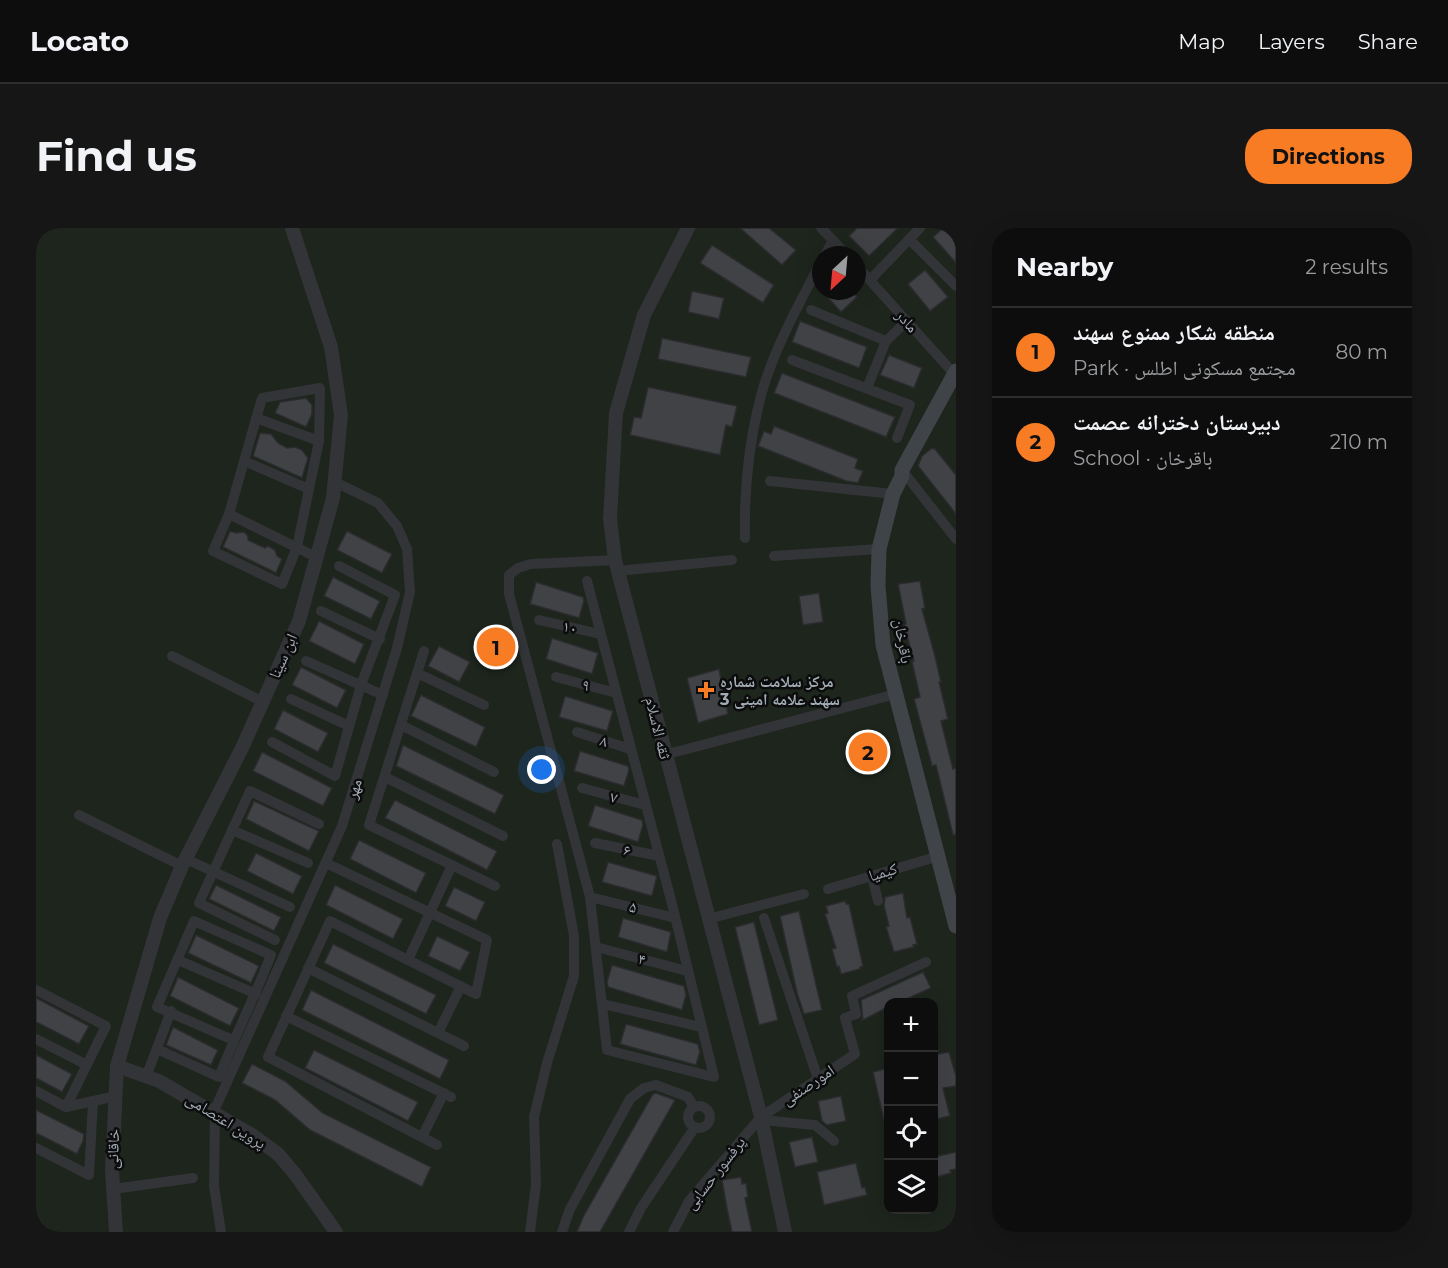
<!DOCTYPE html>
<html lang="en">
<head>
<meta charset="utf-8">
<style>
  body { margin:0; font-family:Montserrat,"Noto Naskh Arabic",sans-serif; background:#161617; color:#f1f3f6 }
  .controls { position:absolute; right:18px; bottom:18px; display:grid; overflow:hidden; border-radius:12px; box-shadow:0 6px 24px #0002 }
  .controls button { width:54px; height:54px; display:grid; place-items:center; padding:0; border:0; border-bottom:2px solid #2d2d2e; background:#0d0d0e; color:#f1f3f6; font:30px sans-serif }
  .compass { position:absolute; left:776px; top:18px; width:54px; height:54px; border-radius:50%; background:#0d0d0e; box-shadow:0 6px 24px #0002; rotate:206deg }
  .you { position:absolute; left:506px; top:542px; width:21px; height:21px; margin:-15px; border:4px solid #fff; border-radius:50%; background:#1a73e8; box-shadow:0 0 0 9px #1a73e833 }
  .badge { display:grid; place-items:center; width:39px; height:39px; border-radius:50%; background:#f77c24; color:#111; font-size:20px; font-weight:700 }
  .pin { position:absolute; translate:-50% -50%; border:3px solid #fff; box-shadow:0 2px 6px #0006 }
  .list { margin:0; padding:0; list-style:none }
  h2 { display:flex; justify-content:space-between; align-items:center; height:78px; margin:0; padding:0 24px; font-size:26px }
  h2 small { font-size:20px; font-weight:400; color:#9a9c9e }
  .list li { display:grid; grid-template-columns:39px 1fr auto; gap:18px; align-items:center; box-sizing:border-box; height:90px; padding:0 24px; border-top:2px solid #2d2d2e }
  .list b { display:block; font-size:22px; white-space:nowrap }
  .list p { margin:0; font-size:20px; white-space:nowrap; color:#9a9c9e }
  .list em { font-size:20px; font-style:normal; color:#9a9c9e }
  .icon { flex:none; width:33px; height:33px; fill:none; stroke:currentColor; stroke-width:2; stroke-linecap:round; stroke-linejoin:round }
  .map { position:relative; flex:none; width:920px; height:1004px; overflow:hidden; border-radius:24px }
  header { display:flex; align-items:center; gap:36px; box-sizing:border-box; height:84px; padding:0 30px; background:#0d0d0e; border-bottom:2px solid #2d2d2e }
  header strong { font-size:28px }
  nav { display:flex; gap:33px; margin-inline-start:auto; font-size:21px }
  .intro { display:flex; align-items:center; justify-content:space-between; box-sizing:border-box; height:144px; padding:0 36px }
  h1 { margin:0; font-size:42px }
  .button { padding:15px 27px; border-radius:24px; background:#f77c24; color:#111; font-size:21px; font-weight:700 }
  main { display:flex; gap:36px; padding:0 36px }
  aside { flex:1; background:#0d0d0e; border-radius:24px; box-shadow:0 6px 24px #0002 }
  .map>svg:first-child { display:block }
  .green { fill:#1d251d; fill-rule:evenodd }
  .building { fill:#404245; stroke:#2b2b2e; stroke-width:1.5 }
  .lines { fill:none; stroke-linecap:round; stroke-linejoin:round }
  .minor { stroke:#323437; stroke-width:10 }
  .tertiary { stroke:#323437; stroke-width:14 }
  .secondary { stroke:#404347; stroke-width:15 }
  .poi-dot { fill:#f77c24; stroke:#0c0c0d; stroke-width:2 }
  .labels { text-anchor:middle; dominant-baseline:central; stroke-width:5; stroke-linejoin:round; paint-order:stroke }
  .street-label { font-size:16px; fill:#a1abb3; stroke:#0c0c0d }
  .poi-label { font-size:16px; font-weight:bold; fill:#a1abb3; stroke:#0c0c0d; text-anchor:start }
</style>
</head>
<body>
<header>
<strong>Locato</strong>
<nav><a>Map</a><a>Layers</a><a>Share</a></nav>
</header>
<div class="intro"><h1>Find us</h1><a class="button">Directions</a></div>
<main>
<div class="map">
<svg width="920" height="1004" viewBox="0 0 920 1004">
  <rect width="100%" height="100%" fill="#111112"/>
  <path class="green" d="M0,0h920v1004h-920zM785,27h36v36h-36zM852,774h46v208h-46z"/>
  <g class="building">
    <path d="M704,0h29l27,22 -14,15z"/>
    <path d="M821,0h41l-29,28 -20,-20z"/>
    <path d="M907,0h11l2,3v32l-23,-26z"/>
    <path d="M676,17l62,40 -11,18 -63,-40z"/>
    <path d="M889,42l23,27 -18,14 -22,-27z"/>
    <path d="M656,63l32,7 -5,21 -31,-7z"/>
    <path d="M786,63h29l6,6 -16,15z"/>
    <path d="M764,93l67,26 -8,21 -67,-26z"/>
    <path d="M626,110l89,19 -5,20 -88,-18z"/>
    <path d="M853,127l33,13 -8,20 -34,-13z"/>
    <path d="M746,145l113,44 -9,20 -112,-44z"/>
    <path d="M612,159l89,19 -5,21 -6,-2 -6,30 -90,-20 4,-18 7,1z"/>
    <path d="M270,170l6,7v9l-6,13 -31,-14 5,-11z"/>
    <path d="M738,198l84,33 -3,9 8,3 -5,12 -12,-2 -88,-35 6,-15 7,3z"/>
    <path d="M224,205l11,1 7,9 9,5 8,-1 7,3 6,8 -6,20 -49,-22z"/>
    <path d="M896,220l3,1 21,26v39l-38,-48 4,-10z"/>
    <path d="M194,303l6,2 8,-1 4,4v4l17,8 3,-2 7,4 2,6 5,3 -6,14 -53,-26z"/>
    <path d="M311,303l45,23 -10,19 -45,-23z"/>
    <path d="M297,349l47,24 -9,18 -47,-23z"/>
    <path d="M884,353l5,27 -3,1 13,47 6,26h-2l9,37 -7,2 12,48 3,-1v66l-3,1 -17,-70 -4,1 -18,-67 6,-2 -8,-35 2,-1 -10,-36 2,-1 -8,-40z"/>
    <path d="M500,354l47,15 1,4 -5,17 -49,-14z"/>
    <path d="M783,365l4,29 -20,3 -4,-29z"/>
    <path d="M283,393l45,23 -9,20 -46,-23z"/>
    <path d="M516,410l46,15 -6,21 -46,-15z"/>
    <path d="M403,418l31,16 -11,20 -31,-16z"/>
    <path d="M265,439l45,23 -9,18 -45,-23z"/>
    <path d="M683,441l9,45 -30,9 -11,-45z"/>
    <path d="M385,467l64,32 -9,20 -65,-31z"/>
    <path d="M529,468l48,15 -6,20 -48,-14z"/>
    <path d="M247,482l45,23 -10,19 -44,-23z"/>
    <path d="M367,517l101,50 -9,19 -99,-48z"/>
    <path d="M544,523l48,15 1,4 -5,16 -50,-15z"/>
    <path d="M226,524l70,36 -9,18 -70,-35z"/>
    <path d="M359,572l102,51 -10,19 -102,-52z"/>
    <path d="M218,573l65,30 -10,20 -63,-32z"/>
    <path d="M559,577l47,15 1,5 -5,17 -50,-16z"/>
    <path d="M323,612l67,33 -10,20 -66,-34z"/>
    <path d="M220,625l46,23 -9,18 -46,-23z"/>
    <path d="M572,634l49,14 -5,20 -50,-14z"/>
    <path d="M180,657l65,32 -7,14 -65,-32z"/>
    <path d="M299,657l68,34 -10,20 -67,-34z"/>
    <path d="M418,659l31,15 -9,19 -31,-15z"/>
    <path d="M867,665l4,25 3,-1 7,27 -4,1 1,2 -20,5 -8,-25 3,-1 -5,-20 1,-9z"/>
    <path d="M809,673l1,3h3l14,62 -3,1v2l-19,5 -2,-8 -2,1 -5,-18 4,-1 -11,-34 3,-1 -2,-7z"/>
    <path d="M763,683l23,99 -18,4 -7,-21 -17,-77z"/>
    <path d="M587,690l48,14 -4,20 -49,-15z"/>
    <path d="M718,694l24,98 -19,5 -24,-98z"/>
    <path d="M160,707l63,31 -8,17 -63,-30z"/>
    <path d="M401,708l33,16 -10,19 -32,-15z"/>
    <path d="M297,716l103,51 -10,19 -102,-51z"/>
    <path d="M576,737l72,21 2,9 -4,15 -74,-23 -1,-5z"/>
    <path d="M887,744l8,16 -31,14h-12v5l-25,13 -2,-20z"/>
    <path d="M142,749l61,31 -9,18 -60,-30z"/>
    <path d="M275,762l138,70 -9,19 -138,-69z"/>
    <path d="M0,770l53,28 -10,18 -43,-22z"/>
    <path d="M590,796l72,20 2,8 -4,13 -76,-21z"/>
    <path d="M137,799l45,23 -7,15 -45,-20z"/>
    <path d="M278,822l104,52 -10,19 -103,-53z"/>
    <path d="M913,824l7,24v10l-13,2 7,28 -17,4v-65z"/>
    <path d="M0,827l36,19 -10,18 -26,-14z"/>
    <path d="M216,836l33,17 38,32 108,54 -9,20 -112,-57 -35,-30 -33,-17z"/>
    <path d="M852,840v57h-3l-12,-53z"/>
    <path d="M620,865l19,7 -75,132h-23l6,-15 55,-97 15,-26z"/>
    <path d="M805,868l5,25 -19,4 -5,-4 -4,-20z"/>
    <path d="M0,882l48,24 -1,7 -6,13 -41,-21z"/>
    <path d="M776,909l6,25 -23,5 -6,-25z"/>
    <path d="M920,924v17l-6,1 1,3 -18,5v-21z"/>
    <path d="M820,935l6,25 3,-1 2,8 -43,10 -7,-33z"/>
    <path d="M705,949l1,7 4,-1 2,14 -3,1 7,34h-20l-5,-23 -5,-29z"/>
  </g>
  <g class="lines">
    <g class="minor">
      <path d="M785,0l26,27"/>
      <path d="M873,11l47,47"/>
      <path d="M789,27l8,-15"/>
      <path d="M821,38l99,110"/>
      <path d="M834,52l50,-52"/>
      <path d="M775,82l75,31"/>
      <path d="M756,132l118,45 -13,33"/>
      <path d="M284,160l-1,53 -22,106 -15,37 -69,-33 16,-37 33,-116z"/>
      <path d="M831,160l19,-47 21,-20"/>
      <path d="M220,190l63,23"/>
      <path d="M208,233l65,28"/>
      <path d="M866,242l54,69"/>
      <path d="M734,253l123,13"/>
      <path d="M193,286l87,43"/>
      <path d="M709,310c-1,-49 4,-98 17,-146 13,-45 37,-88 59,-130"/>
      <path d="M738,328l105,-7"/>
      <path d="M581,343l115,-11"/>
      <path d="M551,353l85,323 42,173 -107,-27 -17,-153 -81,-303v-19l9,-7 13,-4 84,-4"/>
      <path d="M285,383l59,28"/>
      <path d="M503,392l61,14"/>
      <path d="M388,423l-55,174 126,61"/>
      <path d="M136,428l91,46"/>
      <path d="M270,433l77,34"/>
      <path d="M381,445l67,32"/>
      <path d="M520,449l60,16"/>
      <path d="M255,471l58,27"/>
      <path d="M365,497l93,47"/>
      <path d="M541,504l53,17"/>
      <path d="M236,514l63,34 26,-91 34,-90 -56,-29"/>
      <path d="M628,527l232,-61"/>
      <path d="M349,549l118,59"/>
      <path d="M546,560l63,17"/>
      <path d="M43,587l103,51"/>
      <path d="M196,602l76,33"/>
      <path d="M559,615l64,13"/>
      <path d="M150,631l104,48"/>
      <path d="M290,635l161,77 -11,54 -146,-73 -62,136 169,88"/>
      <path d="M836,648l6,25"/>
      <path d="M792,661l111,-33"/>
      <path d="M554,669l85,21"/>
      <path d="M728,690l54,161"/>
      <path d="M672,691l96,-25"/>
      <path d="M239,712l-76,-37 51,-112 69,33"/>
      <path d="M560,719l91,24"/>
      <path d="M142,732l78,34"/>
      <path d="M372,732l44,-95"/>
      <path d="M272,740l156,78"/>
      <path d="M0,762l70,36 -40,81"/>
      <path d="M567,776l98,23"/>
      <path d="M250,788l165,81"/>
      <path d="M402,805l23,-47"/>
      <path d="M0,811l51,26"/>
      <path d="M121,821l62,28c16,-41 36,-81 52,-122l-77,-34 -37,86 76,33"/>
      <path d="M110,849l25,-66"/>
      <path d="M0,863l30,16 50,-11"/>
      <circle cx="663" cy="889" r="11"/>
      <path d="M178,883l128,-285 55,-178 13,-56 -3,-43 -10,-23 -19,-23 -43,-21"/>
      <path d="M179,884l-1,74 7,46"/>
      <path d="M725,892l54,5 19,16"/>
      <path d="M386,909l22,-44"/>
      <path d="M0,920l53,27 4,-74"/>
      <path d="M77,961l80,-11"/>
      <path d="M494,1004l6,-48 -2,-67 13,-54 27,-87v-40l-17,-92"/>
      <path d="M526,1004l8,-23 60,-110 14,-11 12,-3 32,12 6,10"/>
      <path d="M593,1004l12,-24 54,-81"/>
      <path d="M637,1004l16,-31 72,-84 94,-63 -10,-36 11,-4 -4,-18 74,-34"/>
    </g>
    <g class="tertiary">
      <path d="M652,0l-44,87 -28,98 -6,106 5,41 146,557 24,115"/>
      <path d="M81,838l42,15 93,54 26,19 17,20 41,58"/>
      <path d="M80,1004l-4,-62 5,-104 43,-148 22,-52 60,-118 57,-127 34,-123 8,-83 -10,-68 -39,-119"/>
    </g>
    <path class="secondary" d="M920,143l-54,99v6l-9,18 -14,55 -1,37 5,59 73,281"/>
  </g>
  <path class="poi-dot" d="M667 453h6v6h6v6h-6v6h-6v-6h-6v-6h6z"/>
  <g class="labels">
    <g class="street-label">
      <text transform="translate(871 93) rotate(48)">مادر</text>
      <text transform="translate(534 399) rotate(12)">۱۰</text>
      <text transform="translate(867 413) rotate(80)">باقرخان</text>
      <text transform="translate(247 428) rotate(-66)">ابن سینا</text>
      <text transform="translate(550 457) rotate(15)">۹</text>
      <text transform="translate(622 500) rotate(76)">ثقه الاسلام</text>
      <text transform="translate(568 513) rotate(17)">۸</text>
      <text transform="translate(318 561) rotate(-73)">مهر</text>
      <text transform="translate(578 569) rotate(15)">۷</text>
      <text transform="translate(591 622) rotate(11)">۶</text>
      <text transform="translate(847 644) rotate(-17)">کیمیا</text>
      <text transform="translate(597 679) rotate(14)">۵</text>
      <text transform="translate(606 731) rotate(15)">۴</text>
      <text transform="translate(772 857) rotate(-34)">امورصنفی</text>
      <text transform="translate(190 893) rotate(32)">پروین اعتصامی</text>
      <text transform="translate(77 921) rotate(-88)">خاقانی</text>
      <text transform="translate(679 945) rotate(-52)">پرفسور حسابی</text>
    </g>
    <g class="poi-label">
      <text x="684" y="453">مرکز سلامت شماره<tspan x="684" dy="18">3 سهند علامه امینی</tspan></text>
    </g>
  </g>
</svg>
<div class="controls">
<button>+</button>
<button>−</button>
<button><svg class="icon" aria-label="locate" viewBox="0 0 24 24"><circle cx="12" cy="12" r="6"/><path d="M12 2v4M12 18v4M2 12h4M18 12h4"/></svg></button>
<button><svg class="icon" aria-label="layers" viewBox="0 0 24 24"><path d="M12 4l9 5-9 5-9-5zM3 14l9 5 9-5"/></svg></button>
</div>
<svg class="compass" viewBox="-18 -18 36 36"><path d="M0-13l5 13h-10z" fill="#e53935"/><path d="M0 13l5-13h-10z" fill="#9a9c9e"/></svg>
<div class="you"></div>
<div class="pin badge" style="left:460px;top:419px">1</div>
<div class="pin badge" style="left:832px;top:524px">2</div>
</div>
<aside>
<h2>Nearby<small>2 results</small></h2>
<ul class="list">
<li><span class="badge">1</span><div><b>منطقه شکار ممنوع سهند</b><p>Park · مجتمع مسکونی اطلس</p></div><em>80 m</em></li>
<li><span class="badge">2</span><div><b>دبیرستان دخترانه عصمت</b><p>School · باقرخان</p></div><em>210 m</em></li>
</ul>
</aside>
</main>
</body>
</html>
